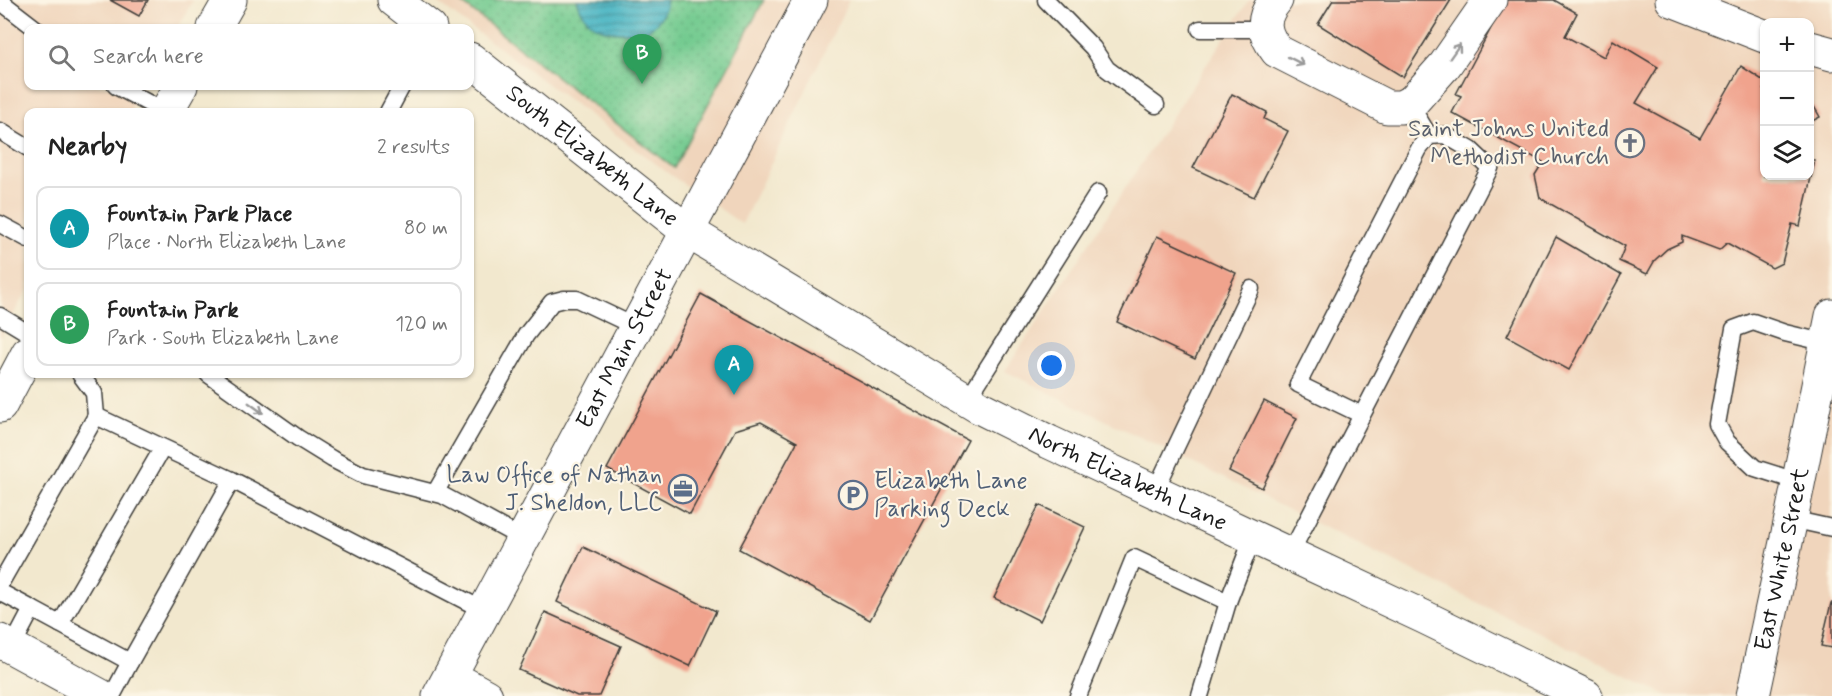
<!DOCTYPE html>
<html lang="en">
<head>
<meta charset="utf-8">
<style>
  body { margin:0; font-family:Mynerve,sans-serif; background:#f2f2f2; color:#222 }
  .controls { position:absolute; right:18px; top:18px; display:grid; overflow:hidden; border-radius:12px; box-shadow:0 2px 4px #0004 }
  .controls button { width:54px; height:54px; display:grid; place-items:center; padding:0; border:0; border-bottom:2px solid #e0e0e0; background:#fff; color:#222; font:30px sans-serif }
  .you { position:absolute; left:1052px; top:366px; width:21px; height:21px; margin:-15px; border:4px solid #fff; border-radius:50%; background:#1a73e8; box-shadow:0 0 0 9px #1a73e833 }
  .badge { display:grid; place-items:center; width:39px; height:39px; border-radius:50%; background:#7c3aed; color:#fff; font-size:20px; font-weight:700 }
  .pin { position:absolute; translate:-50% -50px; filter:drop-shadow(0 2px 3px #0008) }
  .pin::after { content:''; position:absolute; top:32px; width:21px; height:18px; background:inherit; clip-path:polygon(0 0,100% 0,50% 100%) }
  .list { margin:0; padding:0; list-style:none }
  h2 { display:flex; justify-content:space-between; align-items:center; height:78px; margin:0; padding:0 24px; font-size:26px }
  h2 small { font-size:20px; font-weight:400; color:#767676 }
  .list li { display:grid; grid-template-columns:39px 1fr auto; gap:18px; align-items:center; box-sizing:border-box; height:84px; margin:0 12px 12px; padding:0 12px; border:2px solid #e0e0e0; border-radius:12px }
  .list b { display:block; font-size:22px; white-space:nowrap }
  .list p { margin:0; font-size:20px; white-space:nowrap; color:#767676 }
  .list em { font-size:20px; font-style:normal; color:#767676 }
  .icon { flex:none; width:33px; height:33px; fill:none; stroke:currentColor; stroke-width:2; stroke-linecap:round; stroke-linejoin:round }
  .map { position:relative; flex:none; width:1832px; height:696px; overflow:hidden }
  .search { position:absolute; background:#fff; box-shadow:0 2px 4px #0004; left:24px; top:24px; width:450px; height:66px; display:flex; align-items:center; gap:15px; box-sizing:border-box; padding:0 21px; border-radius:12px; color:#767676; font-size:22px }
  .panel { position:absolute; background:#fff; box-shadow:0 2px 4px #0004; left:24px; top:108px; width:450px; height:270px; border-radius:12px }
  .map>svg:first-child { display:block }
  .built { fill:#f0d5bc; fill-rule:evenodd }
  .park { fill:url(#park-dots); stroke:#487456; stroke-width:1.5 }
  .water { fill:url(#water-rules); stroke:#326970; stroke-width:1.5 }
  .building { fill:#f0a38d }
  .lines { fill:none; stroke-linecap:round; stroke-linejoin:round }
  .service-casing { stroke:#3c3b37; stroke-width:19 }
  .minor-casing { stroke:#3c3b37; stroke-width:35 }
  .tertiary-casing { stroke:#3c3b37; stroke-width:35 }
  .primary-casing { stroke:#3c3b37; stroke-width:35 }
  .service { stroke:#fff; stroke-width:16 }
  .minor { stroke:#fff; stroke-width:33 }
  .tertiary { stroke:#fff; stroke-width:33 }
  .primary { stroke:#fff; stroke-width:33 }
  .oneway { stroke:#999 }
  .labels { text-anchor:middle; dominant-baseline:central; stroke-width:4.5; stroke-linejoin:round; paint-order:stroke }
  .worship-label { font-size:24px; fill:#5b616d; stroke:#fcf5e5; text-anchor:end }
  .street-label { font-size:24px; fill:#1c1c1c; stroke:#fcf5e5 }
  .service-label { font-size:24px; fill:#4e5e75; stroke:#fcf5e5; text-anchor:end }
</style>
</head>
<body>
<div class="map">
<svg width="1832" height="696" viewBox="0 0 1832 696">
  <defs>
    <pattern id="park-dots" width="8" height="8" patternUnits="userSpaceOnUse" patternTransform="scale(1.5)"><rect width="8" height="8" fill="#73cb90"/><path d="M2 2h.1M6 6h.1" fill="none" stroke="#63ae7c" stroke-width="1.8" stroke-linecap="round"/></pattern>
    <pattern id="water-rules" width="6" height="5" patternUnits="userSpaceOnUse" patternTransform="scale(1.5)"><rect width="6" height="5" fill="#49b6c4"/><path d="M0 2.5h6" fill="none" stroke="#3c939e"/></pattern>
  </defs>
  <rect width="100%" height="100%" fill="#fcf5e5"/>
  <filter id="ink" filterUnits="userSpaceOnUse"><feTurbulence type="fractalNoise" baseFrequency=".0167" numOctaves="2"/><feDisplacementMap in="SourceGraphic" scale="12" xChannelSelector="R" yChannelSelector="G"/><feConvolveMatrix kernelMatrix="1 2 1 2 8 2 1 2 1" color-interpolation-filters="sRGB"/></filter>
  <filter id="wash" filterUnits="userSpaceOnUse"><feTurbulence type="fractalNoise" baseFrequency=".008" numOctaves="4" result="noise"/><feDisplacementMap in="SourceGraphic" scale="24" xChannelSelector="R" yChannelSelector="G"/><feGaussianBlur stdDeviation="1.35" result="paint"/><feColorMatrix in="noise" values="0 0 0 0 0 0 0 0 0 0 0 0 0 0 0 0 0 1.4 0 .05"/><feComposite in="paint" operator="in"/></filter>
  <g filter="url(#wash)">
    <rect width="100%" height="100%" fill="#f2e8ce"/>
    <g class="built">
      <path d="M0,0h193l-16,28h-149v58h116l-15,26h-101v176l-28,50z"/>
      <path d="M434,0h415l-107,224 -70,-48z"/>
      <path d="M1249,0h583v696h-164l-663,-325zM1764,22h46v154h-46z"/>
    </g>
    <path class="park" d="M458,0h306l-90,168z"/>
    <path class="water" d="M577,0h90c-1,14 -14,32 -29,33 -5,1 -10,-1 -15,-1 -24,0 -39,-8 -46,-32z"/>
    <g id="blocks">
      <g class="building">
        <path d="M110,0h38l-9,16z"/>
        <path d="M1333,0h118l-48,77 -85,-53z"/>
        <path d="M1506,0h48l23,13 -12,23 39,21 9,-17 45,27 -22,36 64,35 41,-72 23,15v95h46v-16h5l-15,66 -8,-2 -10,39 -10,5 -45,-25 -8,7 -37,-14v6l-15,7 -12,11 -8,14 -28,-13 6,-15 -85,-48 -5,-23 8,-13 -91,-49 9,-17 -5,-2z"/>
        <path d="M1232,94l35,18 -3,7 24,12 -34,66 -61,-29z"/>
        <path d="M1812,103l8,14 -8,4 -2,6v-23z"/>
        <path d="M1157,236l79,37 -41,86 -78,-37z"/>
        <path d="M1556,237l65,38 -52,95 -62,-34z"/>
        <path d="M701,294l267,146 -98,180 -131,-71 58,-107 -36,-20 -26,8 -45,84 -83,-45z"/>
        <path d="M1264,401l33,17 -35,70 -33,-17z"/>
        <path d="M1039,505l46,22 -45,94 -46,-23z"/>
        <path d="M583,547l133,64 -26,55 -133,-64z"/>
        <path d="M1831,603h1v45l-11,-2z"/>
        <path d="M545,612l76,34 -22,50h-22l-58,-26z"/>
      </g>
    </g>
  </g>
  <g filter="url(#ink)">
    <use href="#blocks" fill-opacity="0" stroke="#3c3b37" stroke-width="1.5"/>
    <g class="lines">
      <g class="service-casing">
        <g id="service">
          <path d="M1046,0l47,48 14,21 49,36"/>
          <path d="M0,1l35,27"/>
          <path d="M1200,29h66"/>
          <path d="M116,86l49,26"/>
          <path d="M1409,103l20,33"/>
          <path d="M388,112l14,-26"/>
          <path d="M0,131l28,17"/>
          <path d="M0,224l28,15"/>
          <path d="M0,316l28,17"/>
          <path d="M80,374l14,19 2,23"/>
          <path d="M208,374l90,64 34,21 31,16 79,20 81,44"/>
          <path d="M967,400l131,-207"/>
          <path d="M1799,482l-44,-14 -28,-26 -10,-18 17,-95 19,-7 32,11 42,10"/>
          <path d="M1155,491l96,-202"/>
          <path d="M435,493l91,-158 26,-33 12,-3h13l59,28"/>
          <path d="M1791,519l41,9"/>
          <path d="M1290,554l200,-386 -19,-18 -26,-15 -16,1 -10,13 -121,235 64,31"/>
          <path d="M0,584l96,-168 136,64"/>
          <path d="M0,592l32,17"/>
          <path d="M60,624l102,-175"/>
          <path d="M12,647l20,-38 98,53 -18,34"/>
          <path d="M130,662l102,-182 253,131"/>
          <path d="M1078,696l56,-138 94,44"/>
          <path d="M1200,696l28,-94 25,-65"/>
        </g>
      </g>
      <g class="minor-casing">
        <g id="minor">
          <path d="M394,0l36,28"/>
          <path d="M1276,0c-16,19 -13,33 1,51l110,56h14l12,-6 32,-36 45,-65"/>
          <path id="s1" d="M470,59l217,172 292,176 70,35 375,175 162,79"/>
          <path d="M0,641l101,55"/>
          <path d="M450,676l36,20"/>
        </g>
      </g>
      <g class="tertiary-casing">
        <g id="tertiary">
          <path id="s2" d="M439,696l372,-696"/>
          <path id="s3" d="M1753,696l38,-177 41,-203"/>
        </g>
      </g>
      <g class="primary-casing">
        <g id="primary">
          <path d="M1672,0l92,36"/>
          <path d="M214,28l16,-28"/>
          <path d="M1810,48l22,6"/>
          <path d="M166,112l15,-26"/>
          <path d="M0,406l28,-53"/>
        </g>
      </g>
      <use href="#service" class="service"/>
      <use href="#minor" class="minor"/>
      <use href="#tertiary" class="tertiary"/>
      <use href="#primary" class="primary"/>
    </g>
    <defs><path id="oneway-shaft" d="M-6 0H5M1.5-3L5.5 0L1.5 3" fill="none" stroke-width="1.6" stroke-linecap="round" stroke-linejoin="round" transform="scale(1.5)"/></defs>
    <g class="oneway">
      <use href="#oneway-shaft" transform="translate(1455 51) rotate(-55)"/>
      <use href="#oneway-shaft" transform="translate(1296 61) rotate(27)"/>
      <use href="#oneway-shaft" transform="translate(256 408) rotate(36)"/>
    </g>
  </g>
  <defs>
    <g id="church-ring" transform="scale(1.5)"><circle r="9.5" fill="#fcf5e5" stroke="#6b7280" stroke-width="1.5"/><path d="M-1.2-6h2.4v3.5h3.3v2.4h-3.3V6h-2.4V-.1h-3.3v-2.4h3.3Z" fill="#6b7280"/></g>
    <g id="office-ring" transform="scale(1.5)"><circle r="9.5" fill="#fcf5e5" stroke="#5c6f8a" stroke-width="1.5"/><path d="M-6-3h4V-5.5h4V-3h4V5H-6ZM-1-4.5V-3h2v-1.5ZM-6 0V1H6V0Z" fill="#5c6f8a"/></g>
    <g id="parking-ring" transform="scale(1.5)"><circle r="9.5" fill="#fcf5e5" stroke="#5c6f8a" stroke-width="1.5"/><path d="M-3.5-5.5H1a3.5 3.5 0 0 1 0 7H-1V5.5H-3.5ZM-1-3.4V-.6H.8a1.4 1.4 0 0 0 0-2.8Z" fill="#5c6f8a"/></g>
  </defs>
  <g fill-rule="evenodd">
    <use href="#church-ring" x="1630" y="143"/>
    <use href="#office-ring" x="683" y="489"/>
    <use href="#parking-ring" x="853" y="495"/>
  </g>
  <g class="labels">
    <g class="worship-label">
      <text x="1609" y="129">Saint Johns United<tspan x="1609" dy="28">Methodist Church</tspan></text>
    </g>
    <g class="street-label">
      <text stroke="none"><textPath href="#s1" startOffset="156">South Elizabeth Lane</textPath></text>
      <text stroke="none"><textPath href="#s2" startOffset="394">East Main Street</textPath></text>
      <text stroke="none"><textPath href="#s1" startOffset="783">North Elizabeth Lane</textPath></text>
      <text stroke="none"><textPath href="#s3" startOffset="140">East White Street</textPath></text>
    </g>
    <g class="service-label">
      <text x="662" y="475">Law Office of Nathan<tspan x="662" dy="28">J. Sheldon, LLC</tspan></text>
      <text x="874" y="481" text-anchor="start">Elizabeth Lane<tspan x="874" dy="28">Parking Deck</tspan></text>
    </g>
  </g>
</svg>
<div class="controls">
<button>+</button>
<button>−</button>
<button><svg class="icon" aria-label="layers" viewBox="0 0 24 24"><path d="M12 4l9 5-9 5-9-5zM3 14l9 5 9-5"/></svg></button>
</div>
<div class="you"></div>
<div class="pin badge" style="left:734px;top:395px;background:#0f9aa8">A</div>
<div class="pin badge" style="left:642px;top:84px;background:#2e9e5b">B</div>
<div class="search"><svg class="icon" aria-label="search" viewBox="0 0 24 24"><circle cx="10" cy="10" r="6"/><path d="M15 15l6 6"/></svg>Search here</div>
<section class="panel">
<h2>Nearby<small>2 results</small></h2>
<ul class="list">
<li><span class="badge" style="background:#0f9aa8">A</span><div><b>Fountain Park Place</b><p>Place · North Elizabeth Lane</p></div><em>80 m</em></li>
<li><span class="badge" style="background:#2e9e5b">B</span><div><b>Fountain Park</b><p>Park · South Elizabeth Lane</p></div><em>120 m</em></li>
</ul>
</section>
</div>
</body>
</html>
